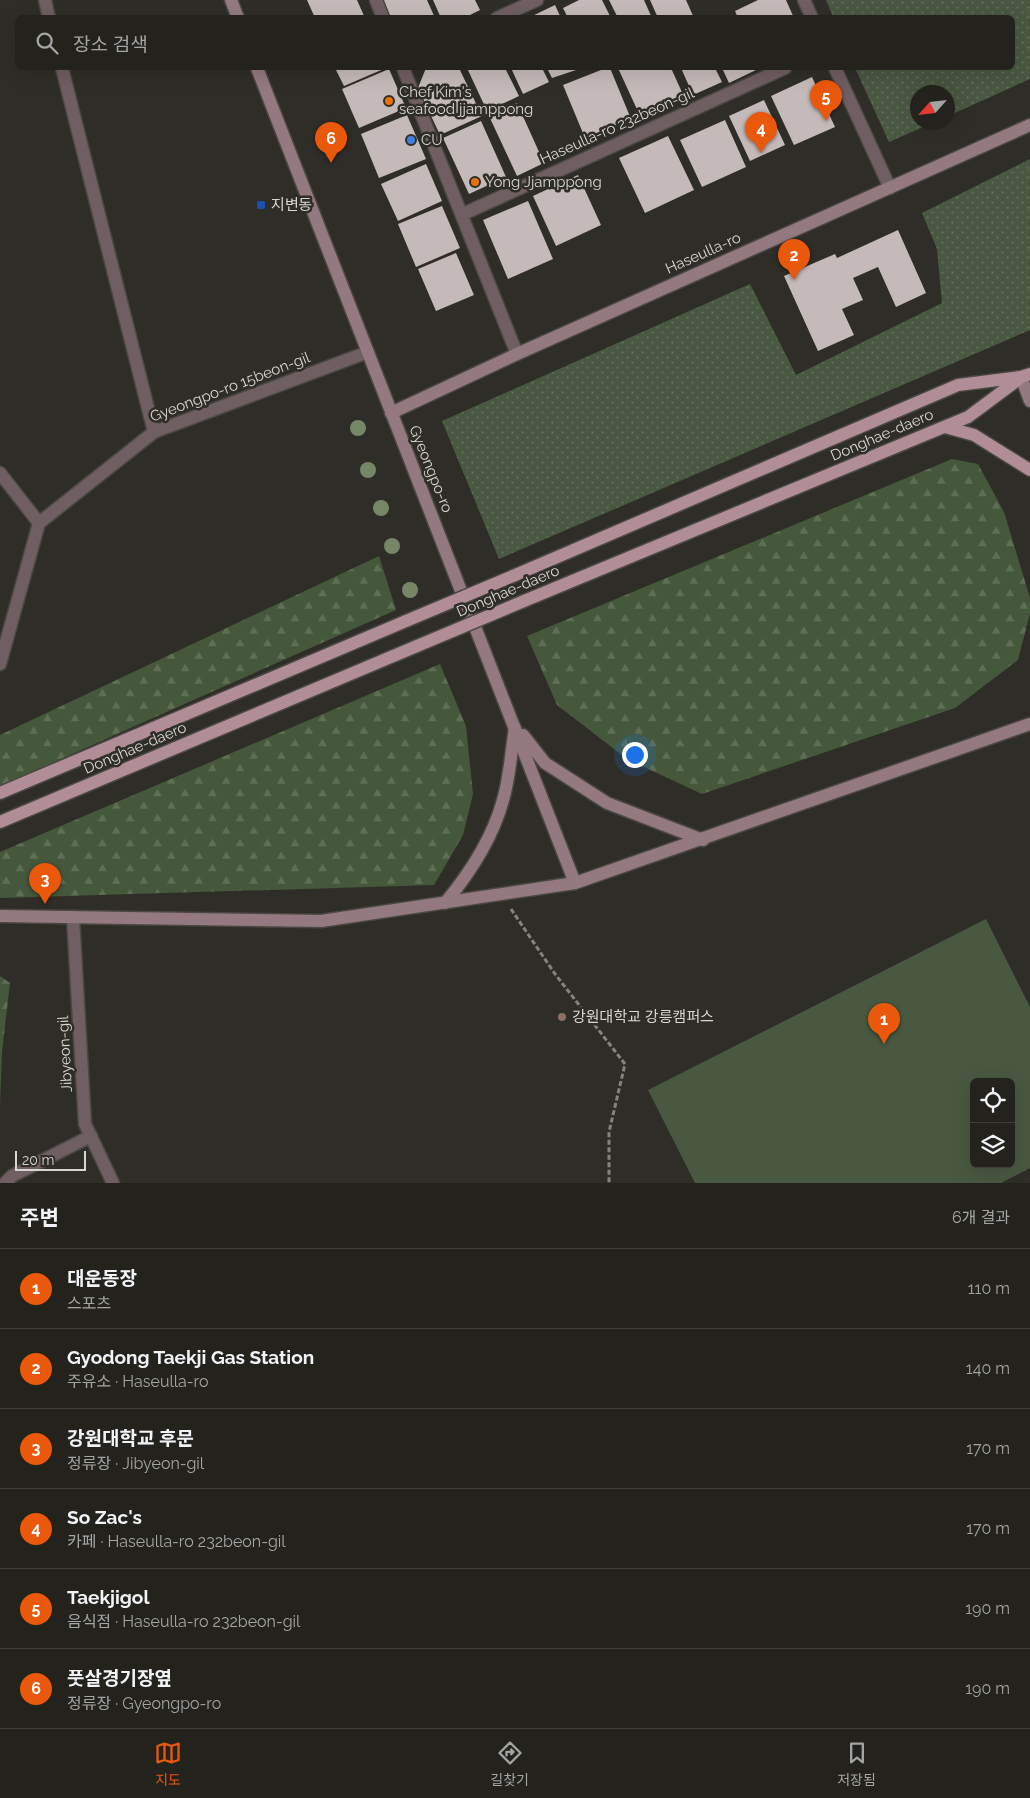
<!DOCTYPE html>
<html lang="ko">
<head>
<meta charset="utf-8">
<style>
  body { margin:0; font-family:Raleway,"Noto Sans KR",sans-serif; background:#2b2a26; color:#f1f3f6 }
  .controls { position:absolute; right:15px; bottom:15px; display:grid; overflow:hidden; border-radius:8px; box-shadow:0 5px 20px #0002 }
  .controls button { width:45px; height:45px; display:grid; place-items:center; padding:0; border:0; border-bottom:1px solid #403f3b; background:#23221d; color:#f1f3f6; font:25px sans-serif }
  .compass { position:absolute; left:910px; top:85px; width:45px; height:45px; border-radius:50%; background:#23221d; box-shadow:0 5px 20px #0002; rotate:243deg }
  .scale { position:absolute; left:15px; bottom:12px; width:71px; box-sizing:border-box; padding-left:5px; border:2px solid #d7d6d2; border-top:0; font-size:14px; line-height:18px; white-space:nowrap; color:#d7d6d2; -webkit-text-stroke:4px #2f2d27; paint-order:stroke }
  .you { position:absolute; left:634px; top:754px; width:18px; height:18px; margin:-12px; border:4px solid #fff; border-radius:50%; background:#1a73e8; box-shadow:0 0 0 8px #1a73e833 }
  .badge { display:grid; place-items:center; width:32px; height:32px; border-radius:50%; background:#ea580c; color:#fff; font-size:16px; font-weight:700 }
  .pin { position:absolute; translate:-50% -41px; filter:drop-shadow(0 1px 2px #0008) }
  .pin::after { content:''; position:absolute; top:26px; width:18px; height:15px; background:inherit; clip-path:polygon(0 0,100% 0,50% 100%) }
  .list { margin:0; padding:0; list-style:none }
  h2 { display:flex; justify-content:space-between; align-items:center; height:65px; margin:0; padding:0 20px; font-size:21px }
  h2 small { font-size:16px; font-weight:400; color:#a3a4a4 }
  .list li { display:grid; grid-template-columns:32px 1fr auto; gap:15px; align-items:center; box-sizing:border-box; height:80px; padding:0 20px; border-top:1px solid #403f3b }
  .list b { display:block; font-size:19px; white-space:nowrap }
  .list p { margin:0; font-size:16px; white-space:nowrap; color:#a3a4a4 }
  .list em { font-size:16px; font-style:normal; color:#a3a4a4 }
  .icon { flex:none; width:28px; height:28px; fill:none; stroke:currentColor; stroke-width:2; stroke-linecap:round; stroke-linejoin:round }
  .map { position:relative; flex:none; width:1030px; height:1183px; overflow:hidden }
  .search { position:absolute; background:#23221d; box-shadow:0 5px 20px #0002; left:15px; right:15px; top:15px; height:55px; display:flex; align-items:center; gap:12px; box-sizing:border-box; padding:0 18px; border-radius:8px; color:#a3a4a4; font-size:19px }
  .sheet { height:545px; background:#23221d }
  nav { display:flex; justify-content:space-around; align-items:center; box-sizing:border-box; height:70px; border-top:1px solid #403f3b; background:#23221d; font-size:14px; color:#a3a4a4 }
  nav a { display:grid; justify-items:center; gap:2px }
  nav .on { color:#ea580c }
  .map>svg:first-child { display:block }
  .grass { fill:url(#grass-dots) }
  .forest { fill:url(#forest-firs) }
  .garden { fill:#495841; fill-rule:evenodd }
  .building { fill:#c4bab9 }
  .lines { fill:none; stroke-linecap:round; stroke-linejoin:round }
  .street-casing { stroke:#4a4842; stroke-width:15 }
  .secondary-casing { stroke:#4a4842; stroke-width:15 }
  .primary-casing { stroke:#4a4842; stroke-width:15 }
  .path { stroke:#85837e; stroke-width:3; stroke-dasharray:5 2.5; stroke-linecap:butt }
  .street { stroke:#6f5e62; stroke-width:12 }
  .secondary { stroke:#947980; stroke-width:12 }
  .primary { stroke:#b18e97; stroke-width:12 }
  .primary-bridge-casing { stroke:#4a4842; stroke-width:15; stroke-linecap:butt }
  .primary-bridge { stroke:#b18e97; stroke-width:12 }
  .tree { fill:#758767 }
  .food-dot { fill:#e8710a; stroke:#2f2d27; stroke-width:2 }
  .shop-dot { fill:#3f7fe0; stroke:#2f2d27; stroke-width:2 }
  .transit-dot { fill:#1a4fb4; stroke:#2f2d27; stroke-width:2 }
  .education-dot { fill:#8d6e63; stroke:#2f2d27; stroke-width:2 }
  .labels { text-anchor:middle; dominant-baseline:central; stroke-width:5; stroke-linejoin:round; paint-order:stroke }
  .poi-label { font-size:15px; fill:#d7d6d2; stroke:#2f2d27; text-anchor:start }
  .street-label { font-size:15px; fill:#d7d6d2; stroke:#2f2d27 }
</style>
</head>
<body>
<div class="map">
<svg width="1030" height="1183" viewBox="0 0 1030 1183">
  <defs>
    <pattern id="grass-dots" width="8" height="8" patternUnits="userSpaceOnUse" patternTransform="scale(1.25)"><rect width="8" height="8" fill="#495841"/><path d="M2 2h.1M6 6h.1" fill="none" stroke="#626f5c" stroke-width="1.8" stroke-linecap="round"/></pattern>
    <pattern id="forest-firs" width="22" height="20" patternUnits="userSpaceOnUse" patternTransform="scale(1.25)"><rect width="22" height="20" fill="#45583b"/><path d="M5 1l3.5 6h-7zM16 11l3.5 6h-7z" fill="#5f6f56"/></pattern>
  </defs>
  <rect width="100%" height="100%" fill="#2f2d27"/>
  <g class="grass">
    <path d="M826,0h204v79l-82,37v-24h-30v30l14,1 -43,19 -34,-74h157v-50l-179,-1z"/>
    <path d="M1030,159v171l-531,229 -57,-138 308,-137 46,91 146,-72 -5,-54 -15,-36z"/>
  </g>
  <g class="forest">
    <path d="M952,459l26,5 26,48 26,86v15l-12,47 -63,48 -253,86 -75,-35 -70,-54 -30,-69z"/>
    <path d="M379,556l17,54 -396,176v-51z"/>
    <path d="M440,664l26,62 7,68 -10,41 -29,50 -434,13v-46z"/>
    <path d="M0,976l10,7 -8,69 -2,53z"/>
  </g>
  <path class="garden" d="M986,919l44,88v161l-29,15h-306l-47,-93zM974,1082h37v82h-37z"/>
  <g class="building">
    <path d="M307,0h50l8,18h-50z"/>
    <path d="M383,0h44l8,18h-44z"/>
    <path d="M433,0h42l5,10 -16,8h-23z"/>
    <path d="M579,0h23l9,18h-43l-5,-10z"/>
    <path d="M609,0h35l8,18h-34z"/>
    <path d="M650,0h36l8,18h-36z"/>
    <path d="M758,0h28l8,18h-56l-3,-7z"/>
    <path d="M555,5l6,13h-33z"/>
    <path d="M335,68h51l-42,18z"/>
    <path d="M426,68h33l23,48 -42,19 -22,-47z"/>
    <path d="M467,68h38l14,28 -32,15z"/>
    <path d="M511,68h31l7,14 -26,12z"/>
    <path d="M547,68h35l-30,10z"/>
    <path d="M606,68h4l21,51 -46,19 -22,-53z"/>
    <path d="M618,68h53l14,31 -44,19z"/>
    <path d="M681,68h34l7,14 -29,13z"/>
    <path d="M722,68h33l1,2 -27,13z"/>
    <path d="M389,69l17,39 -47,20 -17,-39z"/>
    <path d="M812,77l23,50 -41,18 -23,-49z"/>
    <path d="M764,100l21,45 -35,16 -21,-45z"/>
    <path d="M517,103l27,60 -27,13 -28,-60z"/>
    <path d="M407,115l19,44 -47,19 -18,-44z"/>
    <path d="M725,120l21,47 -44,20 -22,-47z"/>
    <path d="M481,121l25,56 -37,17 -26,-56z"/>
    <path d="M668,136l26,54 -49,23 -26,-55z"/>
    <path d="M426,164l16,37 -44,20 -17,-37z"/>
    <path d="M578,175l23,50 -45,21 -23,-50z"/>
    <path d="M528,201l25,58 -45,20 -25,-59z"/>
    <path d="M442,206l18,42 -44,19 -18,-43z"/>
    <path d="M898,230l28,63 -30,14 -18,-40 -25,11 10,22 -21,9 12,26 -36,16 -34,-75 51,-22 2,4z"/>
    <path d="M456,253l18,42 -38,16 -18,-42z"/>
  </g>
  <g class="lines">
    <g class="street-casing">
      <g id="street">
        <path d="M45,0l4,18"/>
        <path d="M376,0l7,18"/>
        <path d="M804,0l8,18"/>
        <path d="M497,18l40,-18"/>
        <path d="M62,68l92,364"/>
        <path d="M403,68l114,286"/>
        <path d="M835,68l55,120"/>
        <path d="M463,214l322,-146"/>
        <path d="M0,473l39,50"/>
        <path d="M0,664l39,-141 115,-91 214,-80"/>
        <path d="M73,917l12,207 28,59"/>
        <path d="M5,1183l7,-7 79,-40"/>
      </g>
    </g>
    <g class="secondary-casing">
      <g id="secondary">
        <path d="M231,0l7,18"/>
        <path d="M257,68l318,815"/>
        <path d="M1021,377l9,24"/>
        <path d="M391,413l126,-59 513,-229"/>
        <path d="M523,735l22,28 62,40 96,37"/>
        <path d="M445,903c25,-30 48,-66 58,-103 7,-23 8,-49 12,-72"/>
        <path d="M0,916l321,5 254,-38 455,-159"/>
      </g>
    </g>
    <g class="primary-casing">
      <g id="primary">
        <path d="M945,427l29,8 56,35"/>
        <path d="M513,576l445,-191 63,-8 9,-3"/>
        <path d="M524,601l444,-184 51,-38"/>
        <path d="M0,793l406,-172"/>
        <path d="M0,822l417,-176"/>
      </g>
    </g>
    <path class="path" d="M511,909l44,65 70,90 -16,68v51"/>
    <use href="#street" class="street"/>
    <use href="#secondary" class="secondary"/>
    <use href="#primary" class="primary"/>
    <g class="primary-bridge-casing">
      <g id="primary-bridge">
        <path d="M406,621l107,-45"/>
        <path d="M417,646l107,-45"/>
      </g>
    </g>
    <use href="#primary-bridge" class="primary-bridge"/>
  </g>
  <g class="tree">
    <circle cx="358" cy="428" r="8"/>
    <circle cx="368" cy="470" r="8"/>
    <circle cx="381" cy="508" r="8"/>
    <circle cx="392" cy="546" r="8"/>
    <circle cx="410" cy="590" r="8"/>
  </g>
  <g class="food-dot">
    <circle cx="389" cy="101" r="5"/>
    <circle cx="475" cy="182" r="5"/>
  </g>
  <circle class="shop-dot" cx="411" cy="140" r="5"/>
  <rect class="transit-dot" x="256" y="200" width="10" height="10" rx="2.5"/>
  <circle class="education-dot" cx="562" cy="1017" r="5"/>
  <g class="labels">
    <g class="poi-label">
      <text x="399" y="92">Chef Kim's<tspan x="399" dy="17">seafood jjamppong</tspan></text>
      <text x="421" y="140">CU</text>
      <text x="485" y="182">Yong Jjamppong</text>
      <text x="271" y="205">지변동</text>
      <text x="572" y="1017">강원대학교 강릉캠퍼스</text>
    </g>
    <g class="street-label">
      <text transform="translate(617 126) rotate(-24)">Haseulla-ro 232beon-gil</text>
      <text transform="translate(703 253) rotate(-24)">Haseulla-ro</text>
      <text transform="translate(230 387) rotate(-21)">Gyeongpo-ro 15beon-gil</text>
      <text transform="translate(882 435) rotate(-23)">Donghae-daero</text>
      <text transform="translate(431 469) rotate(68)">Gyeongpo-ro</text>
      <text transform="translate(508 591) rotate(-23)">Donghae-daero</text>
      <text transform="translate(135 748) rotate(-23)">Donghae-daero</text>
      <text transform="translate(65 1054) rotate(-93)">Jibyeon-gil</text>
    </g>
  </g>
</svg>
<div class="controls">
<button><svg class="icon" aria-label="locate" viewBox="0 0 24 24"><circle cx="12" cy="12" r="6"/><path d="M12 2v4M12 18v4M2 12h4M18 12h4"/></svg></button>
<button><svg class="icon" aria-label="layers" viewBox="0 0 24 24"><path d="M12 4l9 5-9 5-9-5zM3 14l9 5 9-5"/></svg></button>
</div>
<svg class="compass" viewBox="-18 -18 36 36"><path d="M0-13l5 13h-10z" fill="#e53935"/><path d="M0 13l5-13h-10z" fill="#a3a4a4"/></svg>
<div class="scale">20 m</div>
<div class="you"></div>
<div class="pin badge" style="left:884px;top:1044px">1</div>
<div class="pin badge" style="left:794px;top:280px">2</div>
<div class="pin badge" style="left:45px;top:904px">3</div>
<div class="pin badge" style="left:761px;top:153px">4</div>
<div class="pin badge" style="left:826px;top:121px">5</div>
<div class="pin badge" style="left:331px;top:163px">6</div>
<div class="search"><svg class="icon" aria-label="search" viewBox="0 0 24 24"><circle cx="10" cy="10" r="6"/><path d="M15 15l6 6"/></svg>장소 검색</div>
</div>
<section class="sheet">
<h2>주변<small>6개 결과</small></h2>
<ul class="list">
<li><span class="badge">1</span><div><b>대운동장</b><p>스포츠</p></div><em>110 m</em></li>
<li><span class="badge">2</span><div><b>Gyodong Taekji Gas Station</b><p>주유소 · Haseulla-ro</p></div><em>140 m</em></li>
<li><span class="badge">3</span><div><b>강원대학교 후문</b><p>정류장 · Jibyeon-gil</p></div><em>170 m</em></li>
<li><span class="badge">4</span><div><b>So Zac's</b><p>카페 · Haseulla-ro 232beon-gil</p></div><em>170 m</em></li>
<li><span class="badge">5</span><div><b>Taekjigol</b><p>음식점 · Haseulla-ro 232beon-gil</p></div><em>190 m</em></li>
<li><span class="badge">6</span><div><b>풋살경기장옆</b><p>정류장 · Gyeongpo-ro</p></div><em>190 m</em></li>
</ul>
</section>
<nav>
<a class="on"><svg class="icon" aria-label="map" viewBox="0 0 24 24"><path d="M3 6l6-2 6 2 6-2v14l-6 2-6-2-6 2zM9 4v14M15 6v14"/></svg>지도</a>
<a><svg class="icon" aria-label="directions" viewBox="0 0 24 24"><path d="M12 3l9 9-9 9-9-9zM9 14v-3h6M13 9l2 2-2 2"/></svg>길찾기</a>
<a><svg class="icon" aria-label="saved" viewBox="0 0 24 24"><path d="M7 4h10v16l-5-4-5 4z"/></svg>저장됨</a>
</nav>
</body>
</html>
